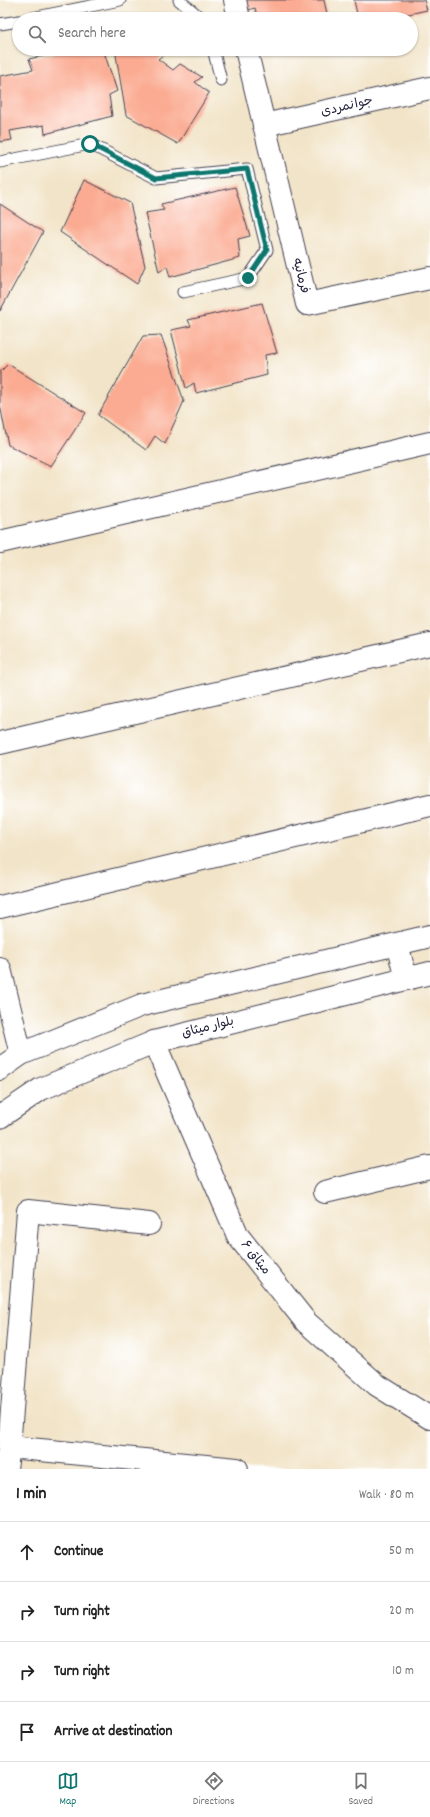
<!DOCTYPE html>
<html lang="en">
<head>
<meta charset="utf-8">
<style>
  body { margin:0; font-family:Dekko,"Playpen Sans Arabic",sans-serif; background:#f2f2f2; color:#222 }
  .stop { position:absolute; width:12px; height:12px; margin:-9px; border:3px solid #0f766e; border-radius:50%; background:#fff }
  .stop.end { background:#0f766e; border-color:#fff; box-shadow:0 1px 4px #0008 }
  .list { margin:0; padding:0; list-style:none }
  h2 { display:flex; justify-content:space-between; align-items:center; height:52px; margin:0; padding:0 16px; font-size:17px }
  h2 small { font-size:13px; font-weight:400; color:#767676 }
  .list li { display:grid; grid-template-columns:26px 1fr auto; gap:12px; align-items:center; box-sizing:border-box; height:60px; padding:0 16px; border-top:1px solid #e0e0e0 }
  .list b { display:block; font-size:15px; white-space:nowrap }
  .list em { font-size:13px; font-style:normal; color:#767676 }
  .icon { flex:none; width:22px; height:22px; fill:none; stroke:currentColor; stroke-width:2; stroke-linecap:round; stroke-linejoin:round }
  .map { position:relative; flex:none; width:430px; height:1469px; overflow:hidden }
  .search { position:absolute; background:#fff; box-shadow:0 1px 3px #0004; left:12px; right:12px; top:12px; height:44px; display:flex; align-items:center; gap:10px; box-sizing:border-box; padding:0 14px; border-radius:22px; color:#767676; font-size:15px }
  .sheet { height:292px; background:#fff }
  nav { display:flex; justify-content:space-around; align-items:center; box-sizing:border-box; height:56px; border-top:1px solid #e0e0e0; background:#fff; font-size:11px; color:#767676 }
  nav a { display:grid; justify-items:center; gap:2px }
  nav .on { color:#0f766e }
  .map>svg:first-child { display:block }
  .building { fill:#fbab92 }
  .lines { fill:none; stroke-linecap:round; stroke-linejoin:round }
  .lane-casing { stroke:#413f50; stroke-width:13 }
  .street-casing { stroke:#413f50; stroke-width:24 }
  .secondary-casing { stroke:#413f50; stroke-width:24 }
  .lane { stroke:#fff; stroke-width:11 }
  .street { stroke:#fff; stroke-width:22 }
  .secondary { stroke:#fff; stroke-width:22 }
  .route { stroke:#0f766e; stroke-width:5 }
  .labels { text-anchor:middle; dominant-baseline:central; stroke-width:4; stroke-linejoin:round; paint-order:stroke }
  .street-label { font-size:13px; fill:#22223b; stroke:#fff }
</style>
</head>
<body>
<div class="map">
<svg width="430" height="1469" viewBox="0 0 430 1469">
  <rect width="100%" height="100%" fill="#fff"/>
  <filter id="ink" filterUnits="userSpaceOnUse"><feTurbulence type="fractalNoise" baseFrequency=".025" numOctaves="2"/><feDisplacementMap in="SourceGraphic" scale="8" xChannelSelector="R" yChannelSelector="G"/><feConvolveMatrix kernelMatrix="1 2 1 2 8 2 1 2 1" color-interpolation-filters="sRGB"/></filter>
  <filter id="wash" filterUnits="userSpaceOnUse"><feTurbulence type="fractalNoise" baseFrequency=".012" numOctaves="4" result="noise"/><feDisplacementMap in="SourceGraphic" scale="16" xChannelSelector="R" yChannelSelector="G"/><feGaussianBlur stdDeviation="0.9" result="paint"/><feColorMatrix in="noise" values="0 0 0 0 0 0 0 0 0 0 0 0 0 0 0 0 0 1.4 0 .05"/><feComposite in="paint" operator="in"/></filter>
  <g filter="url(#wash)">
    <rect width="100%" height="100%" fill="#f2e4c8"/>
    <g id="blocks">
      <g class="building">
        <path d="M246,0h78l4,19h-70l-3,-11 -7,2z"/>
        <path d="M354,0h70l3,10 -41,9h-28z"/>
        <path d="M74,49h29l14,42 -8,4 3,21 -67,18 -1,-9 -34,6 2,9 -12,2v-66l33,-6 -4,-11z"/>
        <path d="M115,49h44l7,4 -8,6 15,11 7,-6 22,13 -7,5 14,11 -31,51 -52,-29z"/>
        <path d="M84,180l46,23 15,63 -8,18 -77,-52z"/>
        <path d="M235,187l15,49 -12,3 2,19 -70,19 -3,-11 -8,6 -14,-59 19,-3 -3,-6z"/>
        <path d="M0,204l43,28 -43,79z"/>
        <path d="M262,303l15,50 -12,2 2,20 -71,18 -2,-10 -8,5 -15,-58 20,-4 -3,-6z"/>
        <path d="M161,335l23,66 -19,43 -10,-8 -9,14 -48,-35 45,-79z"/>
        <path d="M8,364l78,49 -35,53 -43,-21 -8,-40v-33z"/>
      </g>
    </g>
  </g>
  <g filter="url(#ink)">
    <use href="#blocks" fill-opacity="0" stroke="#413f50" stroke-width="1"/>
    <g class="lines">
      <g class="lane-casing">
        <g id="lane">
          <path d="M179,0l23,19"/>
          <path d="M27,19l93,-19"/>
          <path d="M0,24l19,-3"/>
          <path d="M213,49l8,31"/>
          <path d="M0,162l90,-18 66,34 91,-9 20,81 -19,28 -65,14"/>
        </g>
      </g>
      <g class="street-casing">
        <g id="street">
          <path d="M235,0l4,19"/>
          <path d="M246,49l61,255 123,-26"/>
          <path d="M264,125l166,-37"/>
          <path d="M0,542l430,-99"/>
          <path d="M0,743l430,-99"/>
          <path d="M0,907l430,-102"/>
          <path d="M0,969l21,85"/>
          <path d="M154,1042l84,194 68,86 71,63 53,33"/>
          <path d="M325,1192l105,-25"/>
          <path d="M9,1447l19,-236 121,13"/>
          <path d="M6,1469l3,-22 228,22"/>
        </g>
      </g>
      <g class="secondary-casing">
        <g id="secondary">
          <path d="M397,944l9,35"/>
          <path d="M0,1069l21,-15 121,-49 288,-69"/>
          <path d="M0,1117l41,-28 113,-47 276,-69"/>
        </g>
      </g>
      <use href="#lane" class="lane"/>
      <use href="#street" class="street"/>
      <use href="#secondary" class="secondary"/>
    </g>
  </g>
  <g class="lines" filter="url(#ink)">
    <path class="route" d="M90,144l66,34 91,-9 20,81 -19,28"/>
  </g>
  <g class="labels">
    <g class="street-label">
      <text transform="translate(347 107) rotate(-13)">جوانمردی</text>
      <text transform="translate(300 276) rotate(76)">فرمانیه</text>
      <text transform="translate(208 1028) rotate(-14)">بلوار میثاق</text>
      <text transform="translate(255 1258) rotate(52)">میثاق ۶</text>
    </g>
  </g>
</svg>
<div class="stop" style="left:90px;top:144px"></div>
<div class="stop end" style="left:248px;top:278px"></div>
<div class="search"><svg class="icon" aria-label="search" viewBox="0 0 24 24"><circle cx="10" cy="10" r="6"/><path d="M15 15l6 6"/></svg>Search here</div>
</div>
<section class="sheet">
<h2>1 min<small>Walk · 80 m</small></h2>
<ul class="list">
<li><svg class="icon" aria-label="ahead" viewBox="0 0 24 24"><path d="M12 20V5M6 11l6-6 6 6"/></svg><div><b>Continue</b></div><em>50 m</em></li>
<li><svg class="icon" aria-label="right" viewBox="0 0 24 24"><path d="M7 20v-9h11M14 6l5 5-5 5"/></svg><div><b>Turn right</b></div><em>20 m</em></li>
<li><svg class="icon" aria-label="right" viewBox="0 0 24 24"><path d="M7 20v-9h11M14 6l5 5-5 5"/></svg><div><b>Turn right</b></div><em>10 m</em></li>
<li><svg class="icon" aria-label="arrive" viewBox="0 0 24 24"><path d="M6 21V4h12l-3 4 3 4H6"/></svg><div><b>Arrive at destination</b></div></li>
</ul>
</section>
<nav>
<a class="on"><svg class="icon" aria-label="map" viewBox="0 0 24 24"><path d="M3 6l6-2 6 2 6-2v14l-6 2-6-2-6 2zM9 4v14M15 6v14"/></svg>Map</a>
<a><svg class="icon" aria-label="directions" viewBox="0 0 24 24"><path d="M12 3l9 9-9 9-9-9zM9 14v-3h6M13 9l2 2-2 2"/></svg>Directions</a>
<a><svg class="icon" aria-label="saved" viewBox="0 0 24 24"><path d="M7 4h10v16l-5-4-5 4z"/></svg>Saved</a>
</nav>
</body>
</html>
